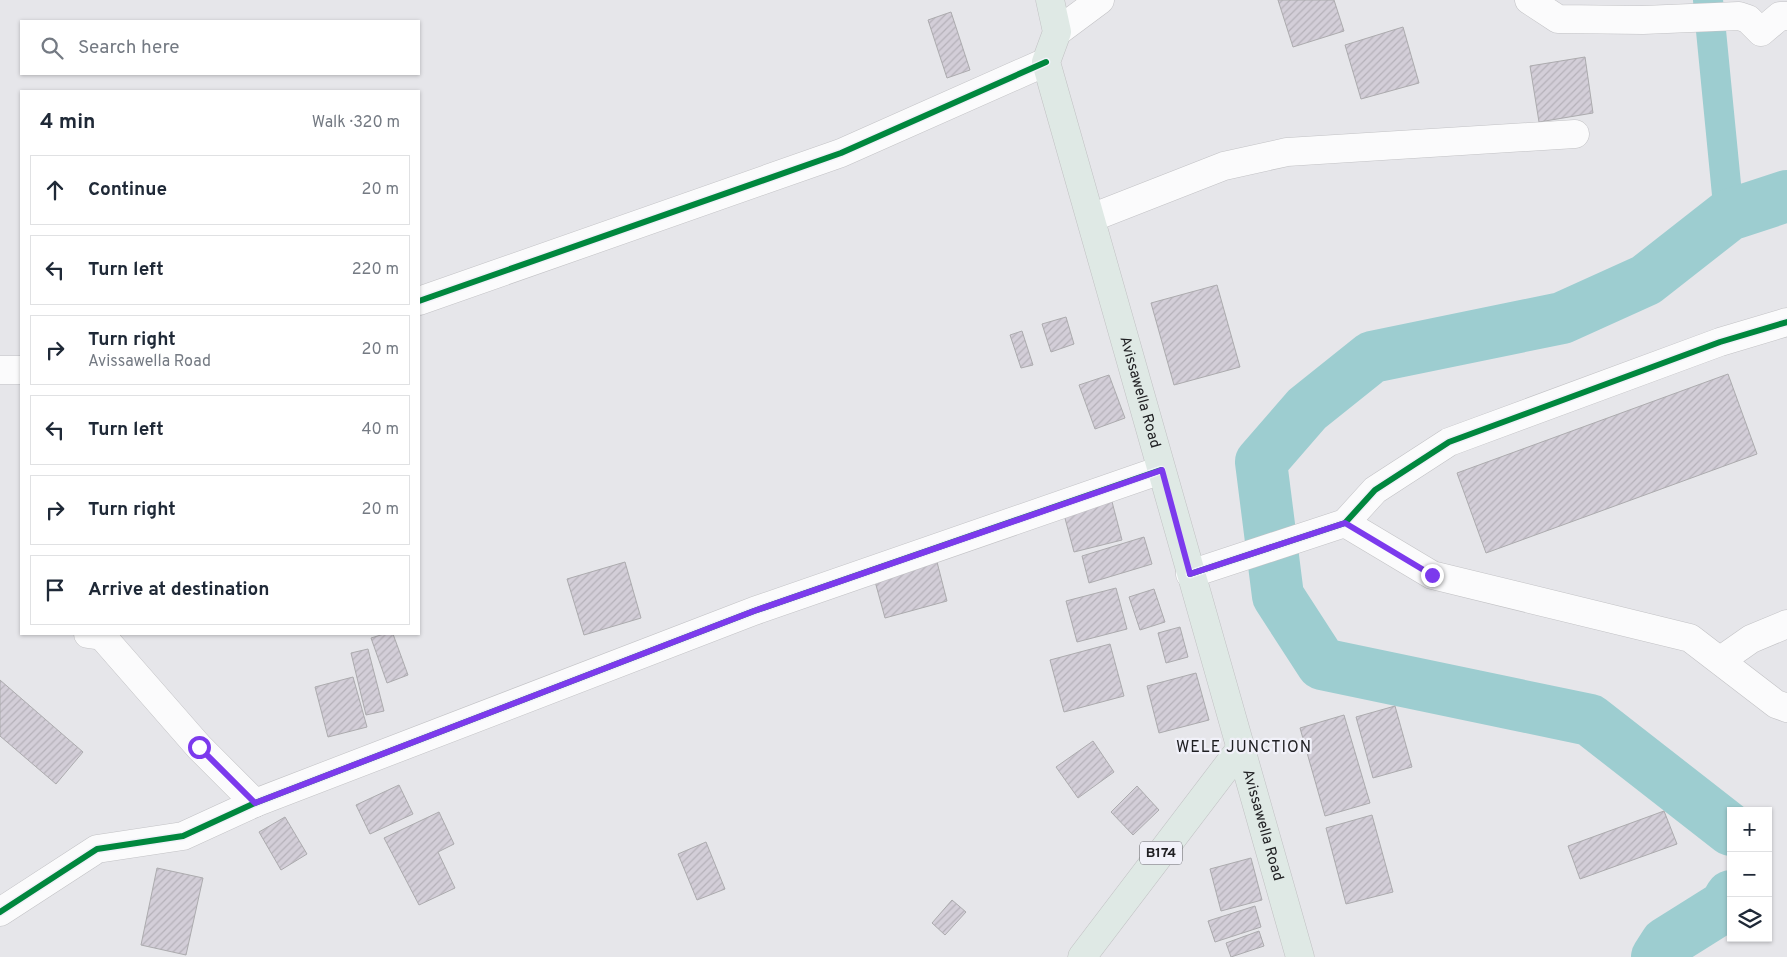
<!DOCTYPE html>
<html lang="en">
<head>
<meta charset="utf-8">
<style>
  body { margin:0; font-family:Overpass,sans-serif; background:#f6f6f7; color:#1f2937 }
  .controls { position:absolute; right:15px; bottom:15px; display:grid; overflow:hidden; border-radius:0px; box-shadow:0 1px 4px #0004 }
  .controls button { width:45px; height:45px; display:grid; place-items:center; padding:0; border:0; border-bottom:1px solid #e0e1e3; background:#fff; color:#1f2937; font:25px sans-serif }
  .stop { position:absolute; width:15px; height:15px; margin:-11px; border:4px solid #7c3aed; border-radius:50%; background:#fff }
  .stop.end { background:#7c3aed; border-color:#fff; box-shadow:0 1px 5px #0008 }
  .list { margin:0; padding:0; list-style:none }
  h2 { display:flex; justify-content:space-between; align-items:center; height:65px; margin:0; padding:0 20px; font-size:21px }
  h2 small { font-size:16px; font-weight:400; color:#747a83 }
  .list li { display:grid; grid-template-columns:32px 1fr auto; gap:15px; align-items:center; box-sizing:border-box; height:70px; margin:0 10px 10px; padding:0 10px; border:1px solid #e0e1e3; border-radius:0px }
  .list b { display:block; font-size:19px; white-space:nowrap }
  .list p { margin:0; font-size:16px; white-space:nowrap; color:#747a83 }
  .list em { font-size:16px; font-style:normal; color:#747a83 }
  .icon { flex:none; width:28px; height:28px; fill:none; stroke:currentColor; stroke-width:2; stroke-linecap:round; stroke-linejoin:round }
  .map { position:relative; flex:none; width:1787px; height:957px; overflow:hidden }
  .search { position:absolute; background:#fff; box-shadow:0 1px 4px #0004; left:20px; top:20px; width:400px; height:55px; display:flex; align-items:center; gap:12px; box-sizing:border-box; padding:0 18px; border-radius:0px; color:#747a83; font-size:19px }
  .panel { position:absolute; background:#fff; box-shadow:0 1px 4px #0004; left:20px; top:90px; width:400px; height:545px; border-radius:0px }
  .map>svg:first-child { display:block }
  .lines { fill:none; stroke-linecap:round; stroke-linejoin:round }
  .canal { stroke:#9dcdd0; stroke-width:30 }
  .river { stroke:#9dcdd0; stroke-width:52 }
  .building { fill:url(#building-hatch); stroke:#acabae }
  .street-casing { stroke:#c2c2c5; stroke-width:29 }
  .primary-casing { stroke:#c1c1c3; stroke-width:29 }
  .street { stroke:#fbfbfc; stroke-width:28 }
  .primary { stroke:#dfe9e5; stroke-width:28 }
  .cycleway-casing { stroke:#f1f1f9; stroke-width:9 }
  .cycleway { stroke:#00873e; stroke-width:6 }
  .route { stroke:#7c3aed; stroke-width:6 }
  .labels { text-anchor:middle; dominant-baseline:central; stroke-width:4.5; stroke-linejoin:round; paint-order:stroke }
  .shield { fill:#f1f1f9; stroke:#5f5f63; stroke-width:1 }
  .shield-label { font-size:14px; font-weight:bold; fill:#202023 }
  .street-label { font-size:15px; fill:#202023; stroke:#f1f1f9 }
  .neighbourhood-label { font-size:16px; letter-spacing:1px; fill:#202023; stroke:#f1f1f9 }
</style>
</head>
<body>
<div class="map">
<svg width="1787" height="957" viewBox="0 0 1787 957">
  <defs>
    <pattern id="building-hatch" width="6" height="6" patternUnits="userSpaceOnUse" patternTransform="scale(1.25)"><rect width="6" height="6" fill="#d3ced8"/><path d="M-1 1l2-2M0 6l6-6M5 7l2-2" fill="none" stroke="#b5b1b9"/></pattern>
  </defs>
  <rect width="100%" height="100%" fill="#e6e6ea"/>
  <g class="lines">
    <path class="canal" d="M1708,0l21,215"/>
    <g class="river">
      <path d="M1731,830l-141,-110 -268,-56 -44,-68 -17,-134 46,-53 65,-52 190,-39 84,-38 83,-65 58,-19"/>
      <path d="M1657,957l9,-14 59,-37 6,-10"/>
    </g>
  </g>
  <g class="building">
    <path d="M1278,0h56l10,31 -51,16z"/>
    <path d="M951,12l19,58 -23,8 -19,-58z"/>
    <path d="M1403,27l16,56 -58,16 -16,-54z"/>
    <path d="M1585,57l8,56 -54,9 -9,-56z"/>
    <path d="M1217,285l23,82 -66,18 -23,-82z"/>
    <path d="M1066,317l8,27 -23,8 -9,-28z"/>
    <path d="M1022,331l11,34 -12,3 -11,-33z"/>
    <path d="M1728,374l29,80 -271,99 -29,-80z"/>
    <path d="M1109,375l16,43 -30,11 -16,-44z"/>
    <path d="M1110,494l12,46 -48,12 -12,-45z"/>
    <path d="M1144,537l8,27 -63,19 -7,-27z"/>
    <path d="M936,558l11,43 -62,17 -12,-44z"/>
    <path d="M625,562l16,56 -57,17 -17,-56z"/>
    <path d="M1116,588l11,41 -50,13 -11,-41z"/>
    <path d="M1154,589l11,33 -25,8 -11,-33z"/>
    <path d="M1180,627l8,30 -22,6 -8,-30z"/>
    <path d="M384,634h9l15,41 -21,8 -16,-45z"/>
    <path d="M1110,644l14,52 -60,16 -14,-52z"/>
    <path d="M368,649l16,62 -18,4 -15,-62z"/>
    <path d="M1196,673l13,47 -50,13 -12,-47z"/>
    <path d="M353,677l14,50 -39,10 -13,-50z"/>
    <path d="M0,680l83,72 -27,32 -56,-48z"/>
    <path d="M1395,706l17,61 -39,11 -17,-61z"/>
    <path d="M1344,715l26,88 -45,13 -25,-88z"/>
    <path d="M1093,741l21,31 -36,26 -22,-31z"/>
    <path d="M399,785l14,29 -43,20 -14,-29z"/>
    <path d="M1137,786l22,24 -26,25 -22,-23z"/>
    <path d="M1664,811l13,33 -97,35 -12,-33z"/>
    <path d="M439,812l15,32 -16,8 17,36 -36,17 -35,-67z"/>
    <path d="M1372,815l21,77 -47,12 -20,-76z"/>
    <path d="M285,817l22,37 -26,16 -22,-38z"/>
    <path d="M706,842l19,47 -28,11 -19,-46z"/>
    <path d="M1251,858l11,42 -41,11 -11,-42z"/>
    <path d="M157,868l46,10 -17,77 -45,-10z"/>
    <path d="M952,900l14,12 -21,23 -13,-12z"/>
    <path d="M1255,906l6,21 -46,15 -7,-21z"/>
    <path d="M1259,931l5,15 -33,11 -5,-14z"/>
  </g>
  <g class="lines">
    <g class="street-casing">
      <g id="street">
        <path d="M1529,0l29,19 85,1 96,-4 9,3 13,13 19,-16h7"/>
        <path d="M1057,32l43,-32"/>
        <path d="M1091,218l133,-52 63,-14 288,-18"/>
        <path d="M419,301l422,-148 205,-91"/>
        <path d="M0,370h21"/>
        <path d="M1345,523l87,52 258,63 86,66 11,4"/>
        <path d="M1190,574l155,-51 30,-33 74,-48 271,-100 67,-20"/>
        <path d="M88,634l14,2 97,111 56,56"/>
        <path d="M1721,660l30,-21 36,-15"/>
        <path d="M0,912l97,-63 86,-13 72,-33 499,-192 407,-141"/>
      </g>
    </g>
    <g class="primary-casing">
      <g id="primary">
        <path id="s1" d="M1050,0l7,32 -11,30 254,895"/>
        <path d="M1082,957l159,-209"/>
      </g>
    </g>
    <use href="#street" class="street"/>
    <use href="#primary" class="primary"/>
    <g class="cycleway-casing">
      <g id="cycleway">
        <path d="M419,301l422,-148 205,-91"/>
        <path d="M1190,574l155,-51 30,-33 74,-48 271,-100 67,-20"/>
        <path d="M0,912l97,-63 86,-13 72,-33 499,-192 407,-141"/>
      </g>
    </g>
    <use href="#cycleway" class="cycleway"/>
  </g>
  <g class="lines">
    <path class="route" d="M199,747l56,56 499,-192 408,-141 28,104 155,-51 87,52"/>
  </g>
  <g class="labels">
    <rect class="shield" x="1140" y="841.5" width="42" height="23" rx="4"/>
    <g class="shield-label">
      <text x="1161" y="853">B174</text>
    </g>
    <g class="street-label">
      <text stroke="none"><textPath href="#s1" startOffset="408">Avissawella Road</textPath></text>
      <text stroke="none"><textPath href="#s1" startOffset="858">Avissawella Road</textPath></text>
    </g>
    <g class="neighbourhood-label">
      <text x="1244" y="748">WELE JUNCTION</text>
    </g>
  </g>
</svg>
<div class="controls">
<button>+</button>
<button>−</button>
<button><svg class="icon" aria-label="layers" viewBox="0 0 24 24"><path d="M12 4l9 5-9 5-9-5zM3 14l9 5 9-5"/></svg></button>
</div>
<div class="stop" style="left:199px;top:747px"></div>
<div class="stop end" style="left:1432px;top:575px"></div>
<div class="search"><svg class="icon" aria-label="search" viewBox="0 0 24 24"><circle cx="10" cy="10" r="6"/><path d="M15 15l6 6"/></svg>Search here</div>
<section class="panel">
<h2>4 min<small>Walk · 320 m</small></h2>
<ul class="list">
<li><svg class="icon" aria-label="ahead" viewBox="0 0 24 24"><path d="M12 20V5M6 11l6-6 6 6"/></svg><div><b>Continue</b></div><em>20 m</em></li>
<li><svg class="icon" aria-label="left" viewBox="0 0 24 24"><path d="M17 20v-9H6M10 6l-5 5 5 5"/></svg><div><b>Turn left</b></div><em>220 m</em></li>
<li><svg class="icon" aria-label="right" viewBox="0 0 24 24"><path d="M7 20v-9h11M14 6l5 5-5 5"/></svg><div><b>Turn right</b><p>Avissawella Road</p></div><em>20 m</em></li>
<li><svg class="icon" aria-label="left" viewBox="0 0 24 24"><path d="M17 20v-9H6M10 6l-5 5 5 5"/></svg><div><b>Turn left</b></div><em>40 m</em></li>
<li><svg class="icon" aria-label="right" viewBox="0 0 24 24"><path d="M7 20v-9h11M14 6l5 5-5 5"/></svg><div><b>Turn right</b></div><em>20 m</em></li>
<li><svg class="icon" aria-label="arrive" viewBox="0 0 24 24"><path d="M6 21V4h12l-3 4 3 4H6"/></svg><div><b>Arrive at destination</b></div></li>
</ul>
</section>
</div>
</body>
</html>
